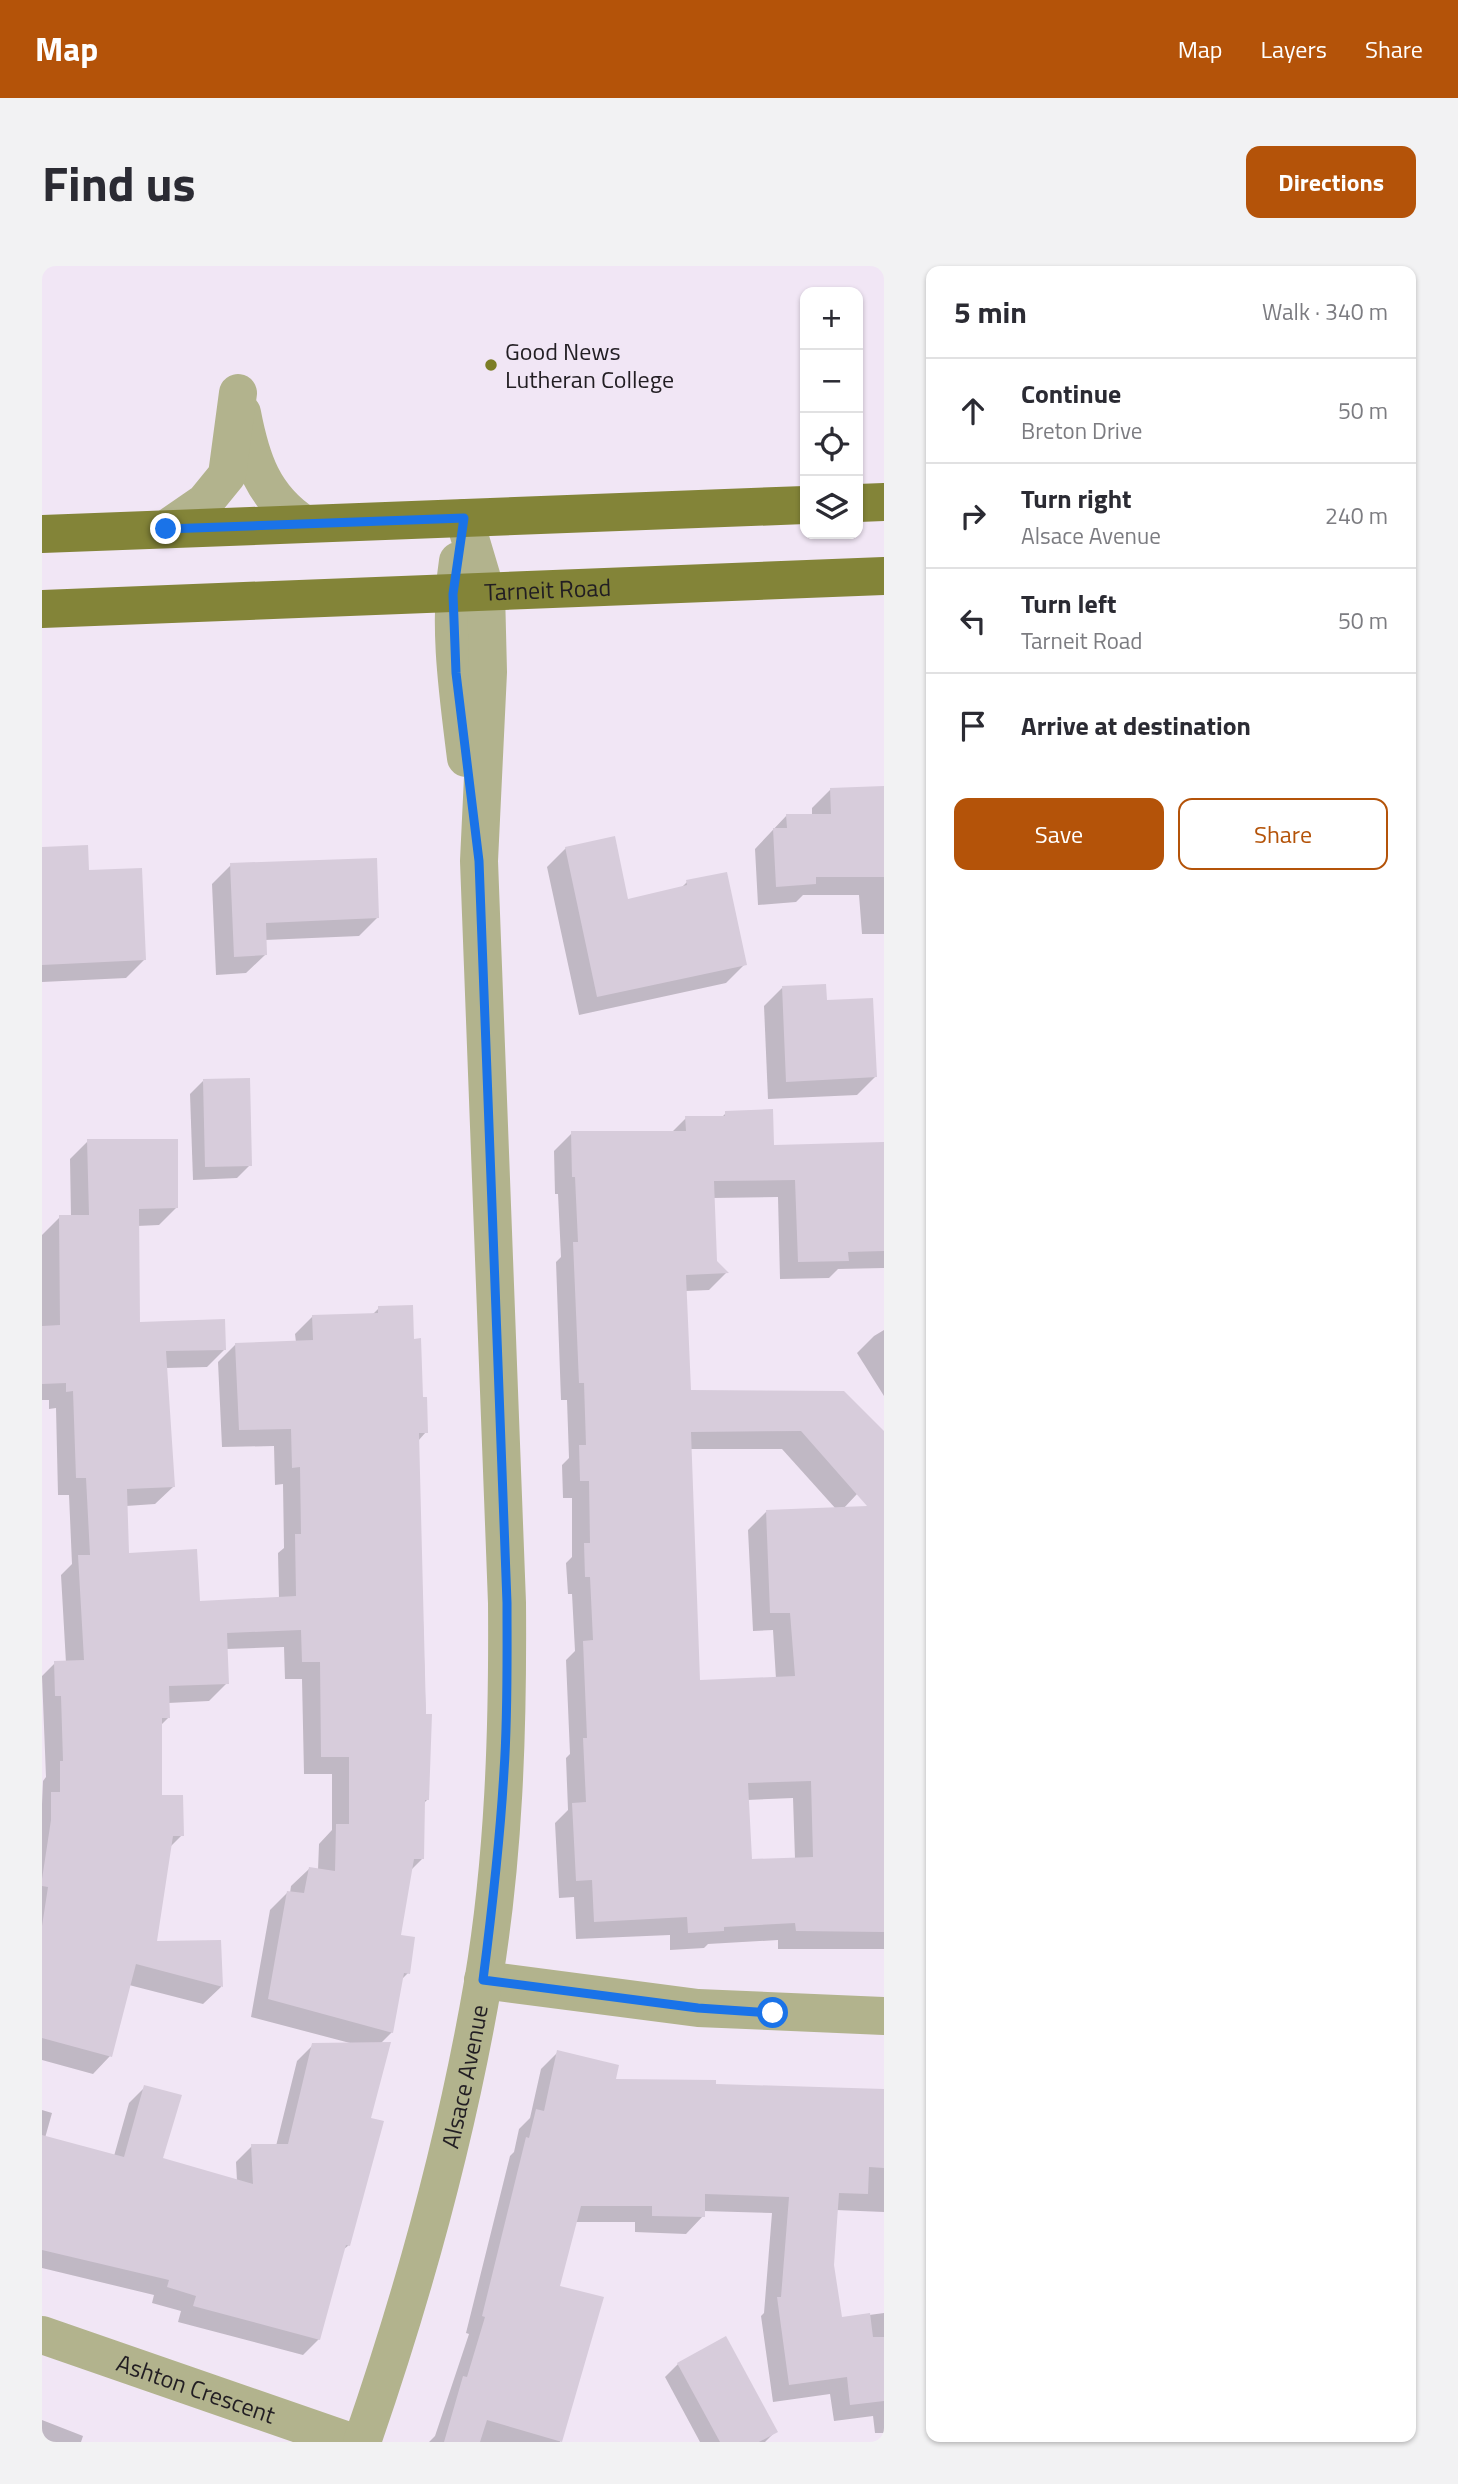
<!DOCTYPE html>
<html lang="en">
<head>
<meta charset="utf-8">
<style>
  body { margin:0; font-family:"Titillium Web",sans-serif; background:#f2f2f3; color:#2b2b33 }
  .controls { position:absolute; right:21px; top:21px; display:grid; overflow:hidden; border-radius:14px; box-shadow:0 2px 5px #0004 }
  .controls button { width:63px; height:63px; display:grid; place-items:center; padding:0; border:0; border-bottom:2px solid #e1e1e2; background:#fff; color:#2b2b33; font:35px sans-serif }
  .stop { position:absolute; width:21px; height:21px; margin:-16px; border:5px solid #1a73e8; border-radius:50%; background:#fff }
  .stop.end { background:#1a73e8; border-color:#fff; box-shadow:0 2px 7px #0008 }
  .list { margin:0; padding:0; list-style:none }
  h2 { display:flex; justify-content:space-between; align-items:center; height:91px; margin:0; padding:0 28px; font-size:30px }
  h2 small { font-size:23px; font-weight:400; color:#7c7c81 }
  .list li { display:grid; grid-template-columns:46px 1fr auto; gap:21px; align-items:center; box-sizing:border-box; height:105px; padding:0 28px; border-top:2px solid #e1e1e2 }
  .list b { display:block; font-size:26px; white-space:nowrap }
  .list p { margin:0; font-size:23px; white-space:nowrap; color:#7c7c81 }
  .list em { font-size:23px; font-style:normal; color:#7c7c81 }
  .actions { display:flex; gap:14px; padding:21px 28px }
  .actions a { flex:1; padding:16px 0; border:2px solid #b45309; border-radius:14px; text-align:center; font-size:24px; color:#b45309 }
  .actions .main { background:#b45309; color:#fff }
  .icon { flex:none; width:38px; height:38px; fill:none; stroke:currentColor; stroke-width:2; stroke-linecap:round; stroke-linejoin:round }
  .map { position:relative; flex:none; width:842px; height:2176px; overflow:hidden; border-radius:14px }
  header { display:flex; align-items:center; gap:42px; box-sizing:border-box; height:98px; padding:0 35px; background:#b45309; color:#fff }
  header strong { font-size:33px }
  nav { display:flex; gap:38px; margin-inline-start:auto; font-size:24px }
  .intro { display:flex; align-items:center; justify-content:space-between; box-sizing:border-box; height:168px; padding:0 42px }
  h1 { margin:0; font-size:49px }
  .button { padding:18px 32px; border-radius:14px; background:#b45309; color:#fff; font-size:24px; font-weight:700 }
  main { display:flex; gap:42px; padding:0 42px }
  aside { flex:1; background:#fff; border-radius:14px; box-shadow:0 2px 5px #0004 }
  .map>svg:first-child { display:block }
  .shadow { fill:#0003; fill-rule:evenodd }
  .building { fill:#d7ccdb; fill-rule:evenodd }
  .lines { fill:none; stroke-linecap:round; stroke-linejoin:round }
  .minor { stroke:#b2b38d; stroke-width:38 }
  .major { stroke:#838438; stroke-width:38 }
  .route { stroke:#1a73e8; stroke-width:9 }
  .poi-dot { fill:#7c7d25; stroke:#f1e6f5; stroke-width:2.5 }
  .labels { text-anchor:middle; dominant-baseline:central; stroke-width:5; stroke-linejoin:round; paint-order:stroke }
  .poi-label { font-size:24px; fill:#221e23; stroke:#f1e6f5; text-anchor:start }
  .street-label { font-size:24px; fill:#221e23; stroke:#f1e6f5 }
</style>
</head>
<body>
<header>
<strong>Map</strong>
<nav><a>Map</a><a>Layers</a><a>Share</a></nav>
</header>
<div class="intro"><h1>Find us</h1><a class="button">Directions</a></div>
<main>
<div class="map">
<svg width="842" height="2176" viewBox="0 0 842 2176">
  <rect width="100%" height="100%" fill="#f1e6f5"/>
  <g class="shadow">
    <path d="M842,522v146h-22l-3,-39h-56l-7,7 -38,3 -3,-56 32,-34h25v-7l18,-18z"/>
    <path d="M524,582l61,53 53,-12 7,-7 58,82 -19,19 -147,32 -32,-148z"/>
    <path d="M0,583l46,23 56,88 -18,18 -84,4z"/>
    <path d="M189,599l146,53 -18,18 -94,4v15l-19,18 -30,2 -4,-91z"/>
    <path d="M740,722l43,14 50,75 -18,18 -89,4 -4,-93z"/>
    <path d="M161,815l47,84 -13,13 -44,2 -3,-86z"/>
    <path d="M684,847l46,33 112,-2v124l-46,1 -9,9 -49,1 -2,-82 -66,1 3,64 11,11 -17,17 -24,1 4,101h155l40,73 -41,44 41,58v382h-106v-9l-70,4 -4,4 -34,2v-15l-94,4 -2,-42 -15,1 -4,-75 13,-13 -2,-52 4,-4 -4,-94 9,-9 -3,-57h-4l-2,-31 6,-6v-59h-9l-1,-33 7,-7 -2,-58h-6l-5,-138 5,-5 -3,-63h-3l-1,-43 18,-18h99l15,-15h35zM648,1183h92l54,60 -70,3 -18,18 5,101 20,-1 3,49 -78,3zM751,1532l2,61 -45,2 -3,-61z"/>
    <path d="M46,875l88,67 -17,17 -22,1 1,98 87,25 -18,18 -41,1 7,119 -18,17 -29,2 2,49 70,47 81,-3 -1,-46 6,-5 -1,-64 -8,1 -1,-39 -52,1 -4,-85 18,-18 60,-2 -1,-8 18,-18 59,-1 7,-7 33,32 14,92 -8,9 10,358 -5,5 -1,55 -11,11 -12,66 9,37 -7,7 -9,52 -12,12 -31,201 -6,5 -24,89 -16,16 -125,-33 3,-11 -29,-8 2,-8 -112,-27v-158l10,3 -7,25 69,18 15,-53 16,-16 16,72 76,22 -1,-19 16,-16h24l21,-85 16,-16 37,-2 -99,-26 19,-107 18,-18 2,1 1,-7 18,-17 9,1 1,-26 13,-14v-56h-28l-2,-95h-17l-1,-32 -58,2 1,34 -18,18 -41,2 1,14 -9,9v71l22,38 -13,13 -14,95 65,-1 1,45 -18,17 -74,-19 -19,71 -17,18 -51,-14v-256l1,-23 3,-4 -4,-101 13,-13h11l-5,-88 11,-11 -3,-69h-11l-2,-87 -7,1v-9h-7v-165l18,-18h11l-1,-58z"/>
    <path d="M842,1064v66l-27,-43 17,-17z"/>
    <path d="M516,1786l56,29 270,10v121l-48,-2 -4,55 8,54 44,-6v120h-9l-2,-17 -39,5 -4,-27 -57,8 -12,-86 3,-3 8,-100 -69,-2v5l-17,18 -51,-2v-10h-61l-16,65 44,11 -42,144h-131l6,-6 34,-102 -3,-1 44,-177 4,-4 5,-23 11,-11 11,-49z"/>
    <path d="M636,2098l98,67 -11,11h-65l-35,-65z"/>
    <path d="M0,2154l41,16 -2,6h-39z"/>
  </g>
  <g class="building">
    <path d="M842,520v91h-68v7l-40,3 -3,-59h14l-1,-14h45l-1,-26z"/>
    <path d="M573,570l13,63 59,-14 -1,-5 41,-8 20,93 -150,32 -32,-150z"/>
    <path d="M46,579l1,25 53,-2 4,92 -104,5v-118z"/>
    <path d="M335,592l2,60 -113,5 1,32 -33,2 -4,-94z"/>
    <path d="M784,718l1,16 46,-2 4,79 -91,5 -4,-96z"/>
    <path d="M208,812l2,88 -47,1 -2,-88z"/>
    <path d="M731,843l1,36 110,-3v109l-36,1 1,9 -51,1 -3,-82 -81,1 3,80 12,12 -43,2 5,115 153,1 40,40v501l-88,-1 -1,-8 -71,4v4l-36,2 -1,-16 -93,5 -2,-42 -16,1 -4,-78 14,-1 -3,-64h4l-4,-97 10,-1 -3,-63h-5l-1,-34h6l-1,-62h-9l-1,-36h7l-2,-62h-5l-6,-141h5l-3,-65h-3l-1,-46h115l-1,-15h40v-5zM759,1165l66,75 -101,4 4,103h20l5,63 -95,4 -9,-248zM769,1515l2,76 -61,2 -4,-76z"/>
    <path d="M45,873h91v69l-39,1 1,113 85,-3 1,31 -60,1 9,136 -48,2 2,64 68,-4 3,52 96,-5 -1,-62h6l-1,-67 -8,1 -1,-39 -52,1 -4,-87 78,-3 -1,-25 66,-2v-7l35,-1 1,34 7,-1 2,59h4l1,36h-9l7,281h6l-3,86h-4l-1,59h-10l-13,76 14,2 -5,37 -6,-1 -11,60 -125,-34 19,-108 17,2 5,-26 26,4 1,-47h13v-67h-28l-1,-95h-18l-1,-32 -74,3 2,51 -60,2 1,32h-8v77h21l1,41h-11l-16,105 64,-1 2,47 -87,-23 -24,93 -70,-19v-112l6,-39 -6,-1v-7l9,-59v-28h9v-31h3l-2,-65h-6l-1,-35 30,-1 -6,-105h12l-4,-77h-10l-3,-87 -7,1v-9l-24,1v-58l18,-1 -1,-110h30z"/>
    <path d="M349,1776l-20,76 13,3 -34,125 -4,-1 -26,95 -127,-34 3,-10 -29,-9 2,-7 -127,-30v-115l82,22 20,-72 38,10 -19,63 90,26 -2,-40h37l24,-101z"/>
    <path d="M515,1784l62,15 -3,14 100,1v4l168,5v79l-15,-1 -1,27 -29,-1 -5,72 8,52 28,-4 3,24h11v64l-34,4 -3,-28 -58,8 -12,-88h4l8,-100 -84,-3v23l-53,-1v-10h-71l-21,80 44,11 -42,145 -75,-22 -7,22h-36l19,-66 4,1 18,-60 -3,-1 44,-179 3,1 7,-29 8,2z"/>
    <path d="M684,2070l52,96 -19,10h-39l-43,-79z"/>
  </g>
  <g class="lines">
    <g class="minor">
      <path d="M200,147c9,47 21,84 62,111"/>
      <path d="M124,263l39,-27 22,-27 11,-82"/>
      <path d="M416,295c-10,66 0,132 8,197"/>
      <path d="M441,1714l215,28 186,8"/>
      <path id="s1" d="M0,2069l309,107"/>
      <path id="s2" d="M320,2176c52,-150 94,-302 121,-459 21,-125 25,-253 24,-380l-28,-742 9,-189 -2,-80 -22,-74"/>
    </g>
    <g class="major">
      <path d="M816,237l26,-1"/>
      <path d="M0,268l763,-29"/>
      <path id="s3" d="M0,343l842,-33"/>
    </g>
  </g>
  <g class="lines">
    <path class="route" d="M124,263l298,-11 -11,76 3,79 23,188 28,742c0,56 1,112 -3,168 -4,70 -12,139 -21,209l215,28 75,5"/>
  </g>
  <circle class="poi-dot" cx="449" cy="99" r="7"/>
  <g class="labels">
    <g class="poi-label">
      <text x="463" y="85">Good News<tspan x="463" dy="28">Lutheran College</tspan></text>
    </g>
    <g class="street-label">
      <text stroke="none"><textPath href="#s3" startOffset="506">Tarneit Road</textPath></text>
      <text stroke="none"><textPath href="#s2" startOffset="380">Alsace Avenue</textPath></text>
      <text stroke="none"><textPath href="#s1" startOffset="163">Ashton Crescent</textPath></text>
    </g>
  </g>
</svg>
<div class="controls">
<button>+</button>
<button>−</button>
<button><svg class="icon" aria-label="locate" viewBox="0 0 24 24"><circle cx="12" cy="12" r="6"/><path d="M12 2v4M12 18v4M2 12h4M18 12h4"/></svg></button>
<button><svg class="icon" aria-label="layers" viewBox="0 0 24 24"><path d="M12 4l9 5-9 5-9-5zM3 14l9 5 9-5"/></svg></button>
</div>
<div class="stop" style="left:731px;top:1747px"></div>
<div class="stop end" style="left:124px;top:263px"></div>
</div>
<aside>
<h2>5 min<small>Walk · 340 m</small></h2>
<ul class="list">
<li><svg class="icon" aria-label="ahead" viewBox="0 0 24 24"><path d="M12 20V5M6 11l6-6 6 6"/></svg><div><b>Continue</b><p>Breton Drive</p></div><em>50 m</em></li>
<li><svg class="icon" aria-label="right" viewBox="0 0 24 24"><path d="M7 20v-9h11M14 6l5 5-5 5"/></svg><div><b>Turn right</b><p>Alsace Avenue</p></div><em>240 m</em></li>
<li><svg class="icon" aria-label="left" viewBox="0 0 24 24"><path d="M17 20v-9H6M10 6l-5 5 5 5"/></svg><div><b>Turn left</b><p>Tarneit Road</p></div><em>50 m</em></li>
<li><svg class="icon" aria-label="arrive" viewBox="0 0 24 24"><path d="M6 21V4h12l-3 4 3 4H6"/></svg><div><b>Arrive at destination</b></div></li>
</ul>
<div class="actions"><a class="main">Save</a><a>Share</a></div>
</aside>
</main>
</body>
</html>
